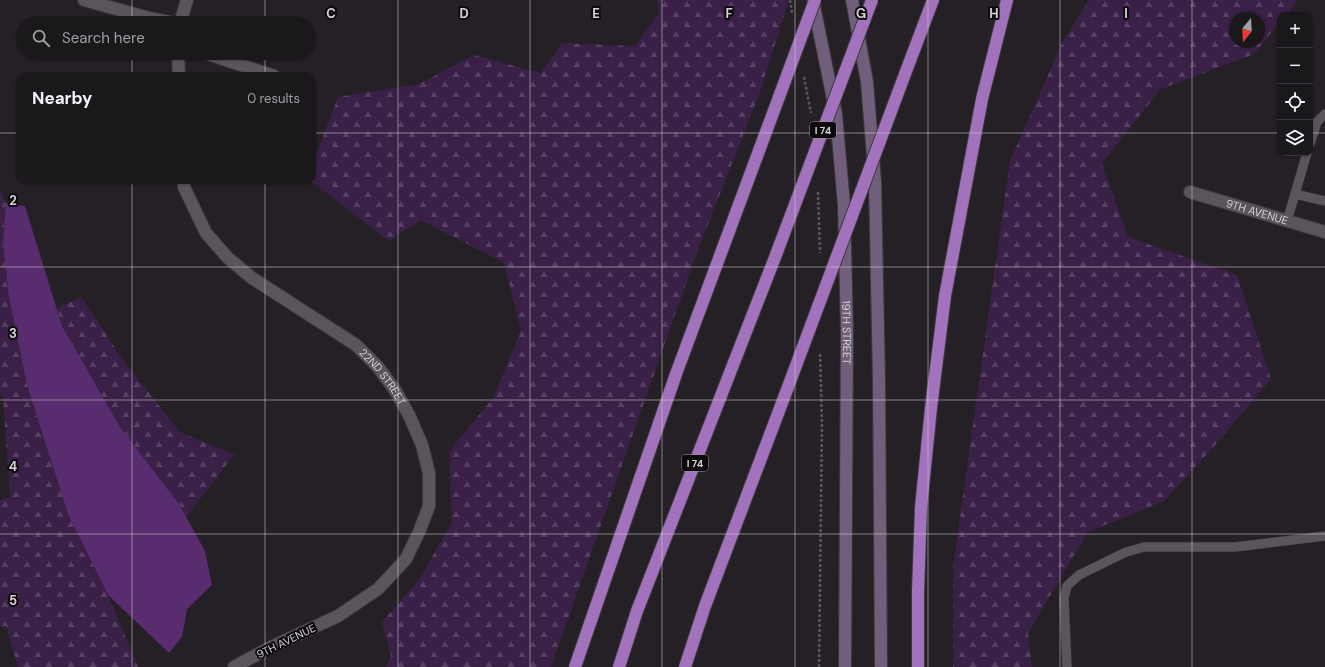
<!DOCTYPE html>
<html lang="en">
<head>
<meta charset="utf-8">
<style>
  body { margin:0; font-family:"DM Sans",sans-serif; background:#242125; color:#f1f3f6 }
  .controls { position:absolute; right:12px; top:12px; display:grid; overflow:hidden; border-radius:8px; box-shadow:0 1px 3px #0004 }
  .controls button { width:36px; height:36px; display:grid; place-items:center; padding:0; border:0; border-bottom:1px solid #39373b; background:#1b181c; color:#f1f3f6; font:20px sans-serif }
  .compass { position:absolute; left:1229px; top:12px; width:36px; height:36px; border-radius:50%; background:#1b181c; box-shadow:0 1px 3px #0004; rotate:198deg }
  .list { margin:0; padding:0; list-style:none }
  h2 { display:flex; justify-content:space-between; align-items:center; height:52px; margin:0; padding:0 16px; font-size:17px }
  h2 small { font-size:13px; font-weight:400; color:#a0a0a3 }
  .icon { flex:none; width:22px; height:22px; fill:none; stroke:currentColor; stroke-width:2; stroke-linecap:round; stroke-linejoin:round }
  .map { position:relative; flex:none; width:1325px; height:667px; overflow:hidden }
  .search { position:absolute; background:#1b181c; box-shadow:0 1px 3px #0004; left:16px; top:16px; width:300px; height:44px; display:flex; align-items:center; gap:10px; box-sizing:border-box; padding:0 14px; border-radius:22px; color:#a0a0a3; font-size:15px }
  .panel { position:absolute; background:#1b181c; box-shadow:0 1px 3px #0004; left:16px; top:72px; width:300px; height:112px; border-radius:12px }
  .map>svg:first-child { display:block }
  .forest { fill:url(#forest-firs); fill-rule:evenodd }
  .water { fill:#582c6e }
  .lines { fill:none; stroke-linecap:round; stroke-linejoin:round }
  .lane-casing { stroke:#3d3a3f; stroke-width:10 }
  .street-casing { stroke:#3d3a3f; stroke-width:14 }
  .secondary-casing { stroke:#3d3a3f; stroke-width:14 }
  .highway-casing { stroke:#3d3a3f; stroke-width:14 }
  .path { stroke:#59555b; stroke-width:2.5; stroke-dasharray:3 2; stroke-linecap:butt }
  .lane { stroke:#5a555d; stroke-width:9 }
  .street { stroke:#5a555d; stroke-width:12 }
  .secondary { stroke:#705e7a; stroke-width:12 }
  .highway { stroke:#a272bc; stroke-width:12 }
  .highway-bridge-casing { stroke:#3d3a3f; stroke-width:14; stroke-linecap:butt }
  .highway-bridge { stroke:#a272bc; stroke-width:12 }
  .grid { fill:none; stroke:#d4d1d5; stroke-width:1; stroke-opacity:0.55 }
  .labels { text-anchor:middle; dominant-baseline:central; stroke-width:4; stroke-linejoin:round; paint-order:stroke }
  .shield { fill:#0c0a0d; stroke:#989599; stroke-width:1 }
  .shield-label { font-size:10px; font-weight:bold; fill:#d4d1d5 }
  .street-label { font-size:11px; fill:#d4d1d5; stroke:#0c0a0d }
  .grid-label { font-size:13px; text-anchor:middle; font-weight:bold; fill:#d4d1d5; stroke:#0c0a0d; stroke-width:4; stroke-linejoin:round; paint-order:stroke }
</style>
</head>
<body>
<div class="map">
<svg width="1325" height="667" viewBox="0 0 1325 667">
  <defs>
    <pattern id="forest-firs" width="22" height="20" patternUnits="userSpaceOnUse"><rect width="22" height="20" fill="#3a2047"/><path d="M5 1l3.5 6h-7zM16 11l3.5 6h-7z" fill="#563f61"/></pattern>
  </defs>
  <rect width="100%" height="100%" fill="#242026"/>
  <g class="forest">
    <path d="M657,0h132l-29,92 -64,163 -145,412h-165l5,-11 -9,-34 37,-42 33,-58 -3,-71 45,-54 27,-67 -17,-67 -83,-43 -32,21 -79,-61h2v-14l26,-69 81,-13 55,-29 67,18 21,-30 73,3 24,-33z"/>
    <path d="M1089,0h209l-12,15h-6v7l-26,32 -93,35 -59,74 26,74 109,38 34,104 -54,64 -53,58 -76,31 -60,101 4,34h-79v-100l57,-406 52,-118zM1235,18h24v24h-24z"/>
    <path d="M0,190l6,13 -3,41 6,53 18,88 41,129 40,81 30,72h-120l-12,-41 -6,1v-127l10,-3 -7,-100 -3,-6z"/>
    <path d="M81,297l42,63 57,72 54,23 -48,62 -7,-13 -59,-77 -58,-101 -5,-18z"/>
  </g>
  <path class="water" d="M6,203l19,3 37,120 58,101 59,77 26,47 7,34 -25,24 -5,28 -13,16 -61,-58 -40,-81 -41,-129 -18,-88 -6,-53z"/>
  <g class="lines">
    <g class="lane-casing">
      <g id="lane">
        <path d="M1310,144l7,-22 8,-8"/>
        <path d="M1295,194l30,7"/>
        <path d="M1287,221l20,-68"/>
        <path d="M1067,667l-3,-69 3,-12 12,-11 47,-23 18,-5h91l90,-11"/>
      </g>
    </g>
    <g class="street-casing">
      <g id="street">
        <path d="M84,0l65,18 26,5"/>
        <path d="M180,23l7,-23"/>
        <path d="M178,53l1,23"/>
        <path d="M205,53l69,23"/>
        <path id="s1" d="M184,180v7l22,46 22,25 24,20 104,67 22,22 17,23 14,25 13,30 7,28v33l-10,26 -13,27 -28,30 -40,27 -69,32 -35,19"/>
        <path id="s2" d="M1190,192l135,40"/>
      </g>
    </g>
    <g class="secondary-casing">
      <g id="secondary">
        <path d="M852,0l15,82 8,100 4,199 2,286"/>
        <path id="s3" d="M813,1l23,113 8,91 3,128 -2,334"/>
      </g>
    </g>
    <g class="highway-casing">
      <g id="highway">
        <path d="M905,74l28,-74"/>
        <path d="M575,667l101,-293 103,-277"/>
        <path d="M619,667l18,-56 137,-351"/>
        <path d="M685,667l20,-61 80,-211"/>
        <path d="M918,667v-75l3,-85 10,-99 14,-112 37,-197 25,-99"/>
      </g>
    </g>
    <g class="path">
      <path d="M790,0l2,13"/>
      <path d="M804,77l7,36"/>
      <path d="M818,192l2,61"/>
      <path d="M819,667l3,-243 -2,-72"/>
    </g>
    <use href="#lane" class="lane"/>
    <use href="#street" class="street"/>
    <use href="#secondary" class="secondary"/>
    <use href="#highway" class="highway"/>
    <g class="highway-bridge-casing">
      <g id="highway-bridge">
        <path d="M779,97l36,-97"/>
        <path d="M774,260l98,-260"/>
        <path d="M785,395l120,-321"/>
      </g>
    </g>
    <use href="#highway-bridge" class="highway-bridge"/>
  </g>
  <path class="grid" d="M132,0v23M265,0v23M398,0v667M530,0v667M662,0v667M795,0v667M928,0v667M1060,0v667M1192,0v667M132,53v23M265,53v23M0,133h20M312,133h968M1310,133h15M132,180v487M265,180v487M0,267h1325M0,400h1325M0,534h1325"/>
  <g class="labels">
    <g class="shield">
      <rect x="810" y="122" width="26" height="16" rx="3"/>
      <rect x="682" y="455" width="26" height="16" rx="3"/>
    </g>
    <g class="shield-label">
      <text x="823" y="130">I 74</text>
      <text x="695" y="463">I 74</text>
    </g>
    <g class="street-label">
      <text stroke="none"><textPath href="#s2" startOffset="70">9TH AVENUE</textPath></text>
      <text stroke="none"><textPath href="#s3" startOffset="334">19TH STREET</textPath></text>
      <text stroke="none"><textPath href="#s1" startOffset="288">22ND STREET</textPath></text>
      <text transform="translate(286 641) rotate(-26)">9TH AVENUE</text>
    </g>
  </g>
  <g class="grid-label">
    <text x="331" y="18">C</text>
    <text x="464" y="18">D</text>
    <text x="596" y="18">E</text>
    <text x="729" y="18">F</text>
    <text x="861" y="18">G</text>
    <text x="994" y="18">H</text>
    <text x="1126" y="18">I</text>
    <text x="13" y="205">2</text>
    <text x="13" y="338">3</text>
    <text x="13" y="471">4</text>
    <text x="13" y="605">5</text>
  </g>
</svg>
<div class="controls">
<button>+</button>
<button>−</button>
<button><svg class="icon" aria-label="locate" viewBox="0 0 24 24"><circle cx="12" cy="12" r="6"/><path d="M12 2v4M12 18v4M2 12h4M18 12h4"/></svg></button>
<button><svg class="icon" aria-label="layers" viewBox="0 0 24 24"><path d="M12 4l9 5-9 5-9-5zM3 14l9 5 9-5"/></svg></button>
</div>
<svg class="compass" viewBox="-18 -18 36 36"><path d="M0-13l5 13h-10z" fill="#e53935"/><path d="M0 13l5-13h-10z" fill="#a0a0a3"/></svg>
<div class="search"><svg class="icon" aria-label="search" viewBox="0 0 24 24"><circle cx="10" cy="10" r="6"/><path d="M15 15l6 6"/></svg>Search here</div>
<section class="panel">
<h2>Nearby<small>0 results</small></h2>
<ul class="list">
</ul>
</section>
</div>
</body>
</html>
